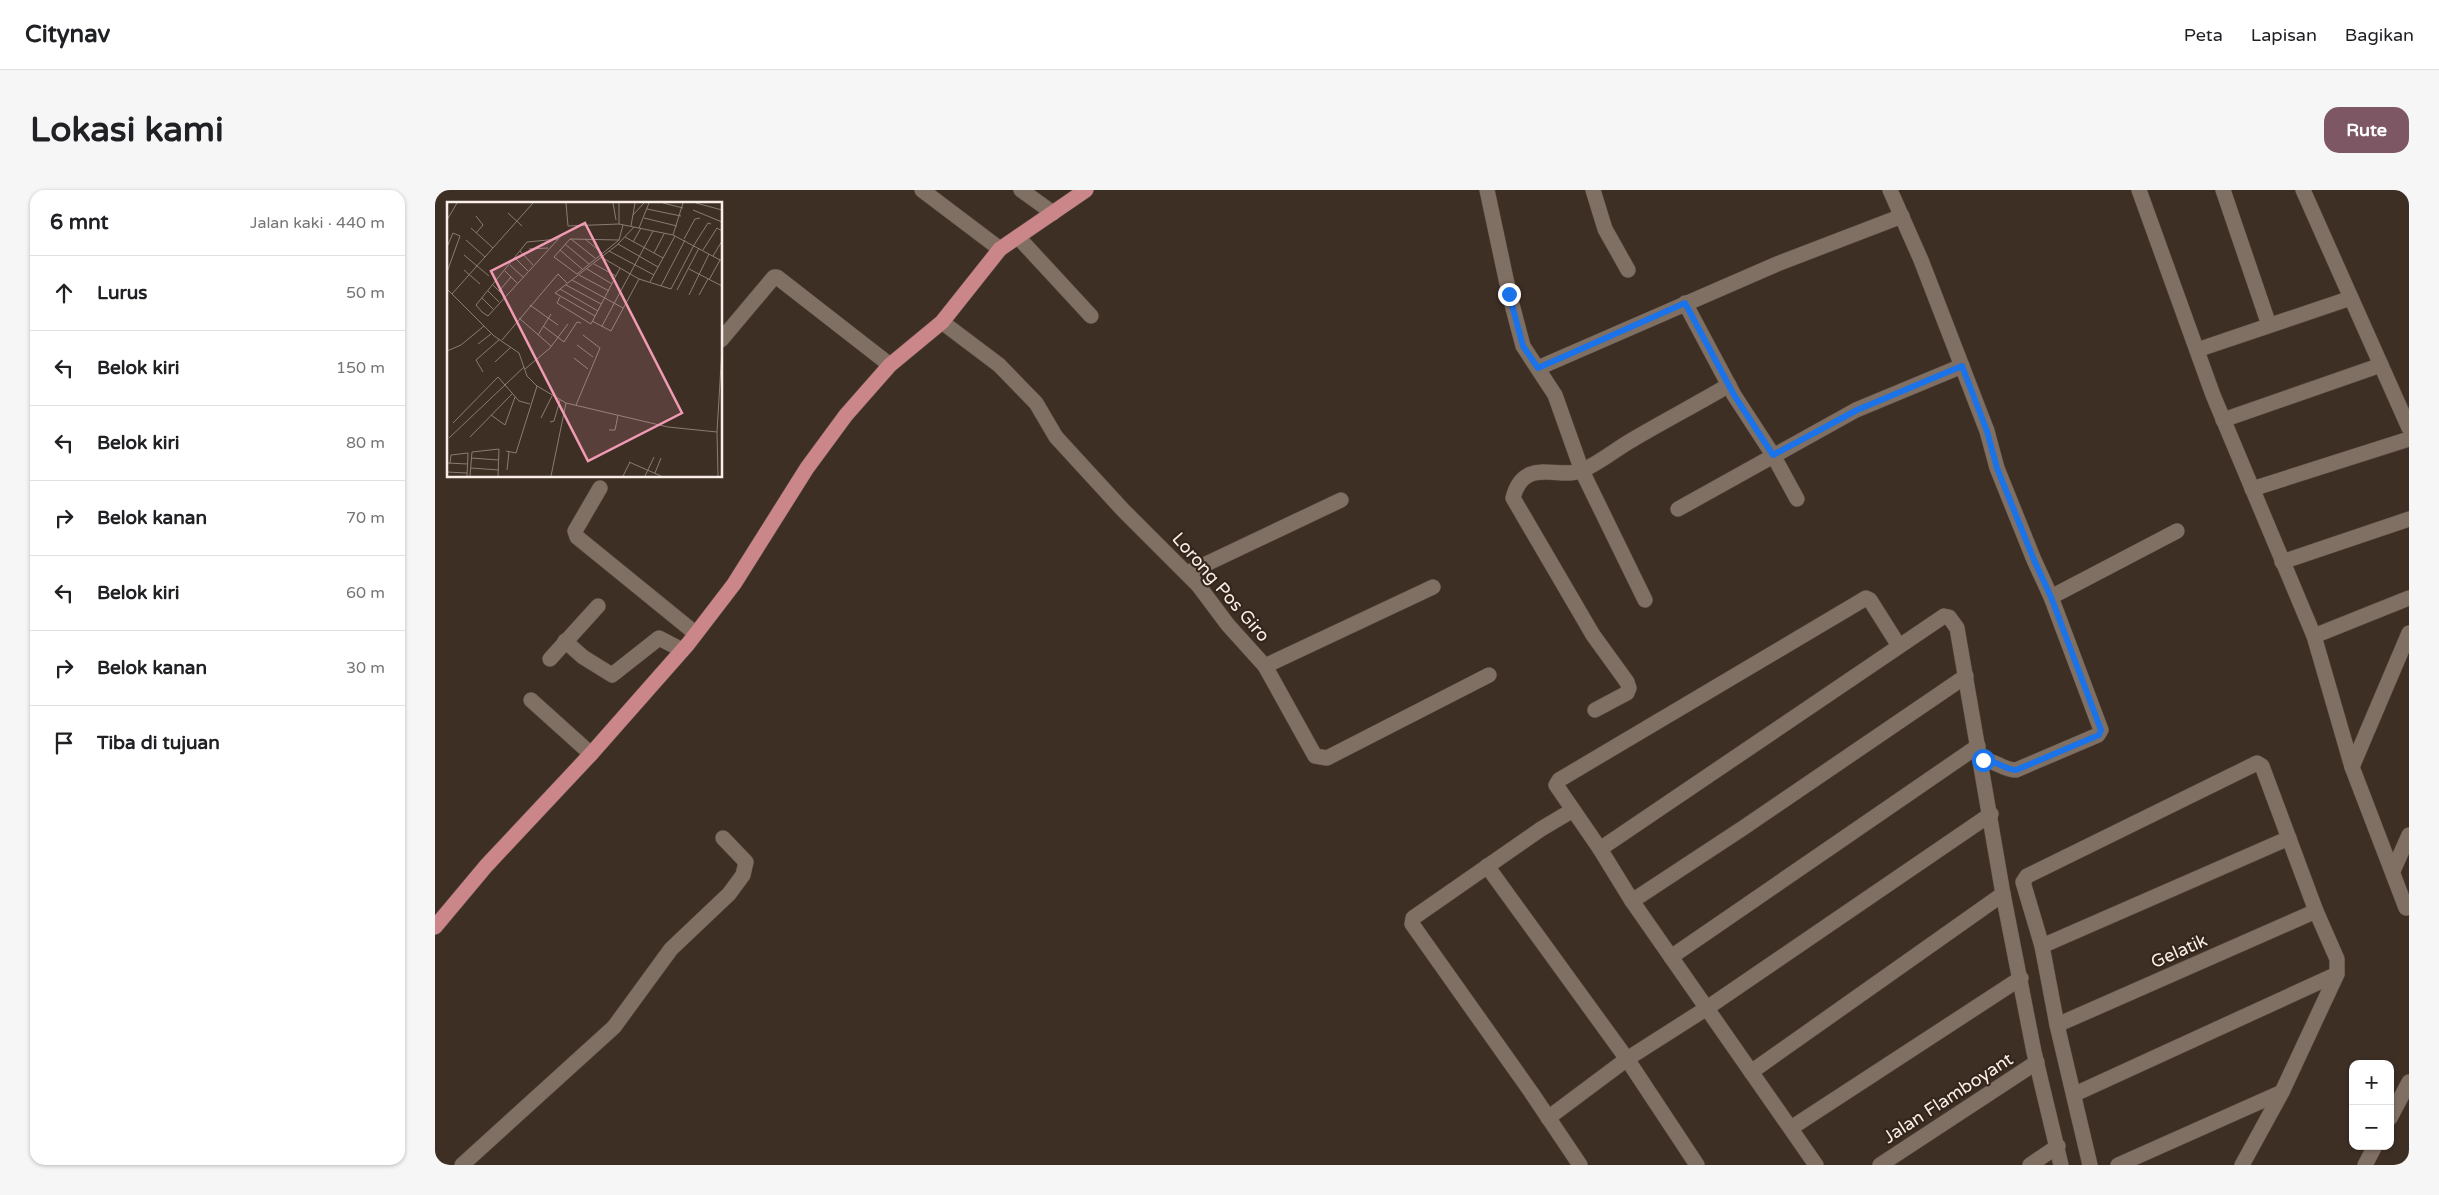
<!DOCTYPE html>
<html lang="id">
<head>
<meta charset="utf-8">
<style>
  body { margin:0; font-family:"Varela Round",sans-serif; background:#f6f6f6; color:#202124 }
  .controls { position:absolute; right:15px; bottom:15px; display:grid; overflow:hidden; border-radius:10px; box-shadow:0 1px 4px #0004 }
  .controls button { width:45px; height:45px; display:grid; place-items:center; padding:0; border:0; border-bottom:1px solid #e0e0e0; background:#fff; color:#202124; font:25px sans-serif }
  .stop { position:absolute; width:15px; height:15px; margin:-11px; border:4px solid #1a73e8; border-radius:50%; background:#fff }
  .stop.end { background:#1a73e8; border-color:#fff; box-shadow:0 1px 5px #0008 }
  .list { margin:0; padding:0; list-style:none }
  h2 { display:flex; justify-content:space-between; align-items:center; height:65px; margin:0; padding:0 20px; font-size:21px }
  h2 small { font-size:16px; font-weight:400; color:#757577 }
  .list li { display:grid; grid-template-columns:32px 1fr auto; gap:15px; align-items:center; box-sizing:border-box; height:75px; padding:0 20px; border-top:1px solid #e0e0e0 }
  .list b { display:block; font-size:19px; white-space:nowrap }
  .list em { font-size:16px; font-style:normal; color:#757577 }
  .icon { flex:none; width:28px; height:28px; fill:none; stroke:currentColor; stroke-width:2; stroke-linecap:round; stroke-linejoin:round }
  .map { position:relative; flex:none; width:1974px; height:975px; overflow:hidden; border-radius:15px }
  header { display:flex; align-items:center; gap:30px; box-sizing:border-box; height:70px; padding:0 25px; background:#fff; border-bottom:1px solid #e0e0e0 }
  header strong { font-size:24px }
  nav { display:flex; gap:28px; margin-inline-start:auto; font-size:18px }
  .intro { display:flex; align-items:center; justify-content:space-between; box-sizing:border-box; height:120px; padding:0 30px }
  h1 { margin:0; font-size:35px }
  .button { padding:12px 22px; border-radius:15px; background:#7e5764; color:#fff; font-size:18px; font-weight:700 }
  main { display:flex; gap:30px; padding:0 30px }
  aside { flex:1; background:#fff; border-radius:15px; box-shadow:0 1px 4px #0004 }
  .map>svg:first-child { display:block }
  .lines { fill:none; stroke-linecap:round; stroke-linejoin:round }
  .minor-casing { stroke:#584b42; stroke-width:16 }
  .major-casing { stroke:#584b42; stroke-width:16 }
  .minor { stroke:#806f63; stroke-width:15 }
  .major { stroke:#cb8689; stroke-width:15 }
  .route { stroke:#1a73e8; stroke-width:6 }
  .labels { text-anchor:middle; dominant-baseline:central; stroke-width:4.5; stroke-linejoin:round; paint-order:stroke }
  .street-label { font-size:18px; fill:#f9efe8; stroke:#34261b }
  .inset-road { fill:none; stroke:#897c73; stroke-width:1 }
  .view { fill:#f19ab3; fill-opacity:0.15; stroke:#f19ab3; stroke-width:2.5 }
  .inset-edge { fill:none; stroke:#f9efe8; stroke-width:2.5 }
</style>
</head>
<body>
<header>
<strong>Citynav</strong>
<nav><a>Peta</a><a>Lapisan</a><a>Bagikan</a></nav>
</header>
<div class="intro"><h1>Lokasi kami</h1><a class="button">Rute</a></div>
<main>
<aside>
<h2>6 mnt<small>Jalan kaki · 440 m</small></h2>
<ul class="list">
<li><svg class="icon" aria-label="ahead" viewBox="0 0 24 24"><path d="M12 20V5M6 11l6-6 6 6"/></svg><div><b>Lurus</b></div><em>50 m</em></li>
<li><svg class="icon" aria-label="left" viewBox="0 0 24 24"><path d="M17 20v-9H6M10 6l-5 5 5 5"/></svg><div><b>Belok kiri</b></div><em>150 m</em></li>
<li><svg class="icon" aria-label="left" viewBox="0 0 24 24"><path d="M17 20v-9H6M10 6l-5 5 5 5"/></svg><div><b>Belok kiri</b></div><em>80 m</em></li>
<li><svg class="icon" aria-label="right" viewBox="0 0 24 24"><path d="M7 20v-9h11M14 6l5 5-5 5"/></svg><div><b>Belok kanan</b></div><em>70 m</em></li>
<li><svg class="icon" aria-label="left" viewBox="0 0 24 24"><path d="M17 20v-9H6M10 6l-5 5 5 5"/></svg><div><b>Belok kiri</b></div><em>60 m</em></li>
<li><svg class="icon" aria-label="right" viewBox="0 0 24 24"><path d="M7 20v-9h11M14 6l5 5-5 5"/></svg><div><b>Belok kanan</b></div><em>30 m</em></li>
<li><svg class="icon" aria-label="arrive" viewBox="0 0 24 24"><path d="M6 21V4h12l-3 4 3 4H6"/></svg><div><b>Tiba di tujuan</b></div></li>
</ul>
</aside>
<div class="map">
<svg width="1974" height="975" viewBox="0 0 1974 975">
  <rect width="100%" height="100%" fill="#3e2f25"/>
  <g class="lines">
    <g class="minor-casing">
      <g id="minor">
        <path d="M487,0l78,59"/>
        <path d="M586,0l32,23"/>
        <path d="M1052,0l22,103 14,53 32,49 27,76 63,129"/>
        <path d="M1158,0l12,39 23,41"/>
        <path d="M1455,0l31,70 66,171 10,37 37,92 17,37 50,133 -3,5 -82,35c-13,0 -22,-11 -35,-10"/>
        <path d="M1704,0l74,205 101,241 38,131 54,141"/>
        <path d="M1788,0l46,135"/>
        <path d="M1868,0l106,238"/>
        <path d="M583,47l73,79"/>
        <path d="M1250,113l49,92 39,60 24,44"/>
        <path d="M507,132l57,43 37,38 20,34 67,73 75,75 30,40 37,41 50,90 12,2 162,-83"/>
        <path d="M286,150l53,-63h3l113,88"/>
        <path d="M1762,160l154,-52"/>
        <path d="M1103,178l239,-104 125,-48"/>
        <path d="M1788,230l158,-55"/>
        <path d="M165,298l-25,43 2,6 118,96"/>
        <path d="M1817,299l157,-50"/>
        <path d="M1243,319l178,-99 106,-44"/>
        <path d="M1847,372l127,-43"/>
        <path d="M752,383l154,-73"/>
        <path d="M1616,407l126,-66"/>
        <path d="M1879,446l95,-38"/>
        <path d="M130,451l18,16 29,18 47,-37 23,12"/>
        <path d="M115,469l48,-53"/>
        <path d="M830,476l168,-79"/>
        <path d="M96,510l60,54"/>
        <path d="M1160,520l32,-17 2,-5 -2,-6 -34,-47 -80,-137c11,-43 47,-17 70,-28 18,-8 33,-21 49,-30 32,-19 65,-36 97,-55"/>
        <path d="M1917,577l57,-134"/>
        <path d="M1138,620l-32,19 -128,89 -1,6 119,168 49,73"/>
        <path d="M1165,659l344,-233 5,1 8,11 46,266 31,158 27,113"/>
        <path d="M1052,676l140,193 70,106"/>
        <path d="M1958,681l16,-36"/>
        <path d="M1197,711l111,-73 223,-152"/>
        <path d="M1607,756l247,-108"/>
        <path d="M1236,767l307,-211"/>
        <path d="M1622,835l259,-114"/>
        <path d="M1316,882l252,-178"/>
        <path d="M1640,904l262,-120"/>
        <path d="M1113,928l79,-59 80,-51 284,-194"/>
        <path d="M1955,928l19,-36"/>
        <path d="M1356,938l230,-150"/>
        <path d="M27,975l152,-138 57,-78 58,-55 14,-19 3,-13 -23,-24"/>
        <path d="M1381,975l-184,-264 -32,-52 -44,-64 3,-5 307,-182 4,2 29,46"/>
        <path d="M1445,975l157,-103"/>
        <path d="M1595,975l28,-19"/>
        <path d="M1655,975l-33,-140 -15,-79 -19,-64 4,-6 230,-113 5,3 54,145 21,48v15l-55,118 -40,73"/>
        <path d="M1683,975l164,-73"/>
        <path d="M1930,975l10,-19"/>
      </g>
    </g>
    <g class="major-casing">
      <path id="major" d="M0,737l51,-61 105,-112 97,-110 46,-60 73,-116 39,-53 44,-50 52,-43 58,-73 86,-59"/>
    </g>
    <use href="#minor" class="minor"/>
    <use href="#major" class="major"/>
  </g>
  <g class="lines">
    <path class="route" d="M1074,104l14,52 15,22 147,-65 49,92 39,60 84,-45 105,-44 25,65 10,37 37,92 17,37 50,133 -2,5 -83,35c-12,0 -21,-11 -33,-10"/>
  </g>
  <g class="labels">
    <g class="street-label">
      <text transform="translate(786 397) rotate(49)">Lorong Pos Giro</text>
      <text transform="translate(1744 761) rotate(-24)">Gelatik</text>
      <text transform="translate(1513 908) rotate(-33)">Jalan Flamboyant</text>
    </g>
  </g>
  <g transform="translate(12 12)">
    <rect width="275" height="275" fill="#3e2f25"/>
    <path class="inset-road" d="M119,1l2,23 51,-2 54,11 49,26M166,1l3,17M172,1v21M216,1l20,5M249,1l26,7M200,7l34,7M246,8l29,12M61,11l14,13M186,13l11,-12M29,14l7,9 -7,8M197,16l33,8M0,18l10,-17M184,24l4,-23M24,26l22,20M192,26l10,-25M226,33l10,-32M178,35l38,21M111,37l-31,3 -51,63 6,7 6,4 73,-80M124,37l24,19M138,37l17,14M237,37l11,-20 5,-1M19,38l19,17M172,38l-49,-1 -16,18 23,17 42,-34 4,-15M186,40l8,-14M118,42l24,20M171,42l40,23M0,45l6,-14 7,3 -13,36M82,47l19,-1M113,48l22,19M256,48l14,-22 5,3M73,49l13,14M162,49l45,24M207,51l10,-19M17,53l25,21M266,54l9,-15M154,55l38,22M68,56l13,13M147,62l22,12M63,63l13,12M140,67l25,15M242,67l33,17M17,68l16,14M58,69l12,12M132,73l30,16M125,78l51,28M262,78l11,-20M203,80l25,-46M46,83l12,12M119,83l35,19M214,84l24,-46M0,87l47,47 25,17 8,23 10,10 29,17 102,24 49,5 1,44M113,87l38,22M230,88l22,-42M41,89l11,11M52,89l12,-14M5,92l81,-91M242,93l20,-41M252,93l9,-16M113,95l-3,6 34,21 29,-56M35,96l11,11M83,103l28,20M148,114l-40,-23 62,-48 17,-18M72,116l32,28M145,119l19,10 28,-52 32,10 23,-44 14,-22 3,1M96,124l21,16 13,-20 4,1M155,124l51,-95M91,133l13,-21M55,138l56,-66 9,9M31,142l13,-10M130,143l16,12M0,149l14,-6 23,-19M127,156l14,11M48,160l16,-15M78,167l25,-21 18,-24M36,170l-7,-12 24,-21M129,203l24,-57 -17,-13M44,213l14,10 10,-28M94,216l11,-22M103,220l4,-1 6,-21M6,221l45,-46 21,24 11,3M162,228h6l3,-15M270,230l5,-84M23,235l42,-43M2,236l75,-71M59,249l10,2 21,-67M24,256l28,2M182,260l32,14M0,261l21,1M3,261l1,-8 17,-2 -1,23M24,266l28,2M60,268l2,-18M0,270l20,1M208,271l6,-15M23,274l2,-24 27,-3 -1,27M104,274l15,-73M176,274l7,-14M198,274l9,-19"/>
    <path class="view" d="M138,21l97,190 -94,48 -97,-190z"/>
    <rect width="275" height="275" class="inset-edge"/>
  </g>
</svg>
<div class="controls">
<button>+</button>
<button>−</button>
</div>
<div class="stop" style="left:1548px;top:570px"></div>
<div class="stop end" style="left:1074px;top:104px"></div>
</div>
</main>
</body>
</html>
